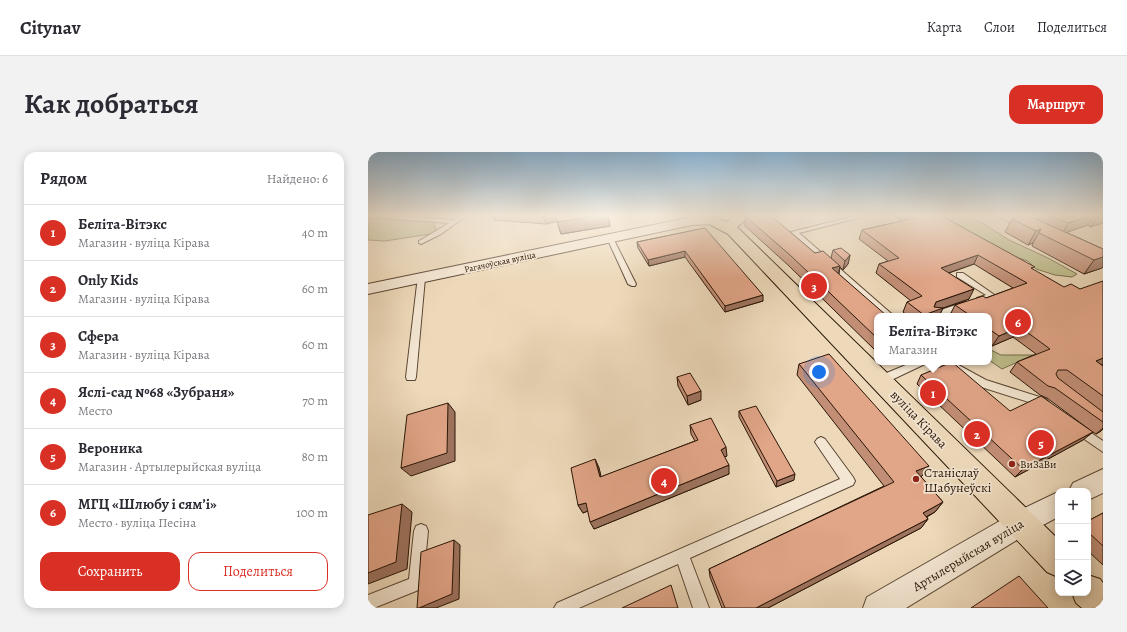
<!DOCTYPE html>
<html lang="ru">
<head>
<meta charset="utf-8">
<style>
  body { margin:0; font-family:Alegreya,serif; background:#f2f2f3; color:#2b2b33 }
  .controls { position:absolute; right:12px; bottom:12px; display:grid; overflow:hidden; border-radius:8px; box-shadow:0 2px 10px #0003 }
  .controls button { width:36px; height:36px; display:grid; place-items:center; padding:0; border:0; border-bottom:1px solid #e1e1e2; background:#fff; color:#2b2b33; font:20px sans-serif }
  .you { position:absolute; left:451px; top:220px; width:14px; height:14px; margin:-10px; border:3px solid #fff; border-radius:50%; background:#1a73e8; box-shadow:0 0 0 6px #1a73e833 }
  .badge { display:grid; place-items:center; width:26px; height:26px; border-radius:50%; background:#d93025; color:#fff; font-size:13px; font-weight:700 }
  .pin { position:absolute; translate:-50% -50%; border:2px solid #fff; box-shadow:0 1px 4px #0006 }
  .popup { position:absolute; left:506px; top:161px; width:118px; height:52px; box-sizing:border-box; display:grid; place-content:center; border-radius:8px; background:#fff; filter:drop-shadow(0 1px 3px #0005); font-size:13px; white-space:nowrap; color:#7c7c81 }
  .popup b { font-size:15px; color:#2b2b33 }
  .popup::after { content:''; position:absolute; left:50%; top:100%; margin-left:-8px; border:8px solid transparent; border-top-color:#fff }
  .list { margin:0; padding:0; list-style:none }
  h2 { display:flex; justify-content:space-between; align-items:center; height:52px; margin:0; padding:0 16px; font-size:17px }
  h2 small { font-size:13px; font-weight:400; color:#7c7c81 }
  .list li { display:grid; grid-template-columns:26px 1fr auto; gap:12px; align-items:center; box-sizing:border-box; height:56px; padding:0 16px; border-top:1px solid #e1e1e2 }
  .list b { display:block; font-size:15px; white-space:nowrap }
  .list p { margin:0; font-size:13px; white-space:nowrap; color:#7c7c81 }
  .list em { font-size:13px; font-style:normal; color:#7c7c81 }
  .actions { display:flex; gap:8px; padding:12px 16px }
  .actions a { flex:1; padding:9px 0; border:1px solid #d93025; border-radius:12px; text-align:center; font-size:14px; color:#d93025 }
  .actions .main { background:#d93025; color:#fff }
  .icon { flex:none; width:22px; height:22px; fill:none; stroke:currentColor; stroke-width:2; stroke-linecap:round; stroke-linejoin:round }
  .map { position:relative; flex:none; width:735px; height:456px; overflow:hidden; border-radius:12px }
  header { display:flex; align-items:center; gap:24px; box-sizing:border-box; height:56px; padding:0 20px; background:#fff; border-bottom:1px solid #e1e1e2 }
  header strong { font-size:19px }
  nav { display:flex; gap:22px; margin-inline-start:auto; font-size:14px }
  .intro { display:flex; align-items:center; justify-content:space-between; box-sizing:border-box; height:96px; padding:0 24px }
  h1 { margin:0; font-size:28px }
  .button { padding:10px 18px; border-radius:12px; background:#d93025; color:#fff; font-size:14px; font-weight:700 }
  main { display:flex; gap:24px; padding:0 24px }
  aside { flex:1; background:#fff; border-radius:12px; box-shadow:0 2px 10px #0003 }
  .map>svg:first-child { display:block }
  .green { fill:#bebe8c; stroke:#746a49 }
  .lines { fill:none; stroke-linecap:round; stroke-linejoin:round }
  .lane-casing { stroke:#5b4633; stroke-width:2 }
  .street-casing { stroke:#5b4633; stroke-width:2 }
  .primary-casing { stroke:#2a1506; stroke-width:2 }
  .lane { fill:#f3e6d2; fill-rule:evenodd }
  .street { fill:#f3e6d2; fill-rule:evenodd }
  .primary { fill:#edd9ba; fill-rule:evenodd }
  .wall { fill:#c28e75; stroke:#2a1506 }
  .shaded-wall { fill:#9e745f; stroke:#2a1506 }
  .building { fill:#e1a588; stroke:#2a1506 }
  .poi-dot { fill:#8f2418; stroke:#f3e6d2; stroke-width:1.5 }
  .labels { text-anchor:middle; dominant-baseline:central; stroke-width:3.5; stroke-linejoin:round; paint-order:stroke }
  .far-street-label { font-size:9px; fill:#2a1506; stroke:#f3e6d2 }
  .poi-label { font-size:11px; fill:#2a1506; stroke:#f3e6d2; text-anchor:start }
  .near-street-label { font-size:13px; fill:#2a1506; stroke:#f3e6d2 }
  .near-poi-label { font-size:13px; fill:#2a1506; stroke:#f3e6d2; text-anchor:start }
</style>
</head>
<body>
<header>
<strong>Citynav</strong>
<nav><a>Карта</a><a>Слои</a><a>Поделиться</a></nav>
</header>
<div class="intro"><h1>Как добраться</h1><a class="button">Маршрут</a></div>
<main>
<aside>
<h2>Рядом<small>Найдено: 6</small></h2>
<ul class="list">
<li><span class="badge">1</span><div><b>Беліта-Вітэкс</b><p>Магазин · вуліца Кірава</p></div><em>40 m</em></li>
<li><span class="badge">2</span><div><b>Only Kids</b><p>Магазин · вуліца Кірава</p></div><em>60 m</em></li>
<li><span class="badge">3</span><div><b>Сфера</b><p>Магазин · вуліца Кірава</p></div><em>60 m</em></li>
<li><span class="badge">4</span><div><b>Яслі-сад №68 «Зубраня»</b><p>Место</p></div><em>70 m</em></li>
<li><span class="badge">5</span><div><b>Вероника</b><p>Магазин · Артылерыйская вуліца</p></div><em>80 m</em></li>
<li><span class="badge">6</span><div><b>МГЦ «Шлюбу і сямʼі»</b><p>Место · вуліца Песіна</p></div><em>100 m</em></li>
</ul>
<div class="actions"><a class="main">Сохранить</a><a>Поделиться</a></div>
</aside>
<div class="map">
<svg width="735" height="456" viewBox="0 0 735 456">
  <rect width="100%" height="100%" fill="#edd9ba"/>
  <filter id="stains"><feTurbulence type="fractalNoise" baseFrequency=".005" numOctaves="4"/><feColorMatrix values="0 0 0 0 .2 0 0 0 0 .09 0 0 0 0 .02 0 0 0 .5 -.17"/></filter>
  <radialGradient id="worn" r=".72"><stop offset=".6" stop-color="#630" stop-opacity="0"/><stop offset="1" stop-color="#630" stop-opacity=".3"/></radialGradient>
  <g class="green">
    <path d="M585,63h9l19,7 28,18 39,18 29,16 -5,3 -17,-2 -19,-6 -8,-8 -19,-6 -44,-24 -1,-3 -14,-7 -1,-4z"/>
    <path d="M0,65l65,5 4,11 -52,8 -17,-1z"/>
    <path d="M621,197l12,6h32l-31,14 -13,-9z"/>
  </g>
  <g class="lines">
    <g class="lane-casing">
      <g id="lane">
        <path d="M0,63h22l64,5 6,-5h7l-26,19 -20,10 -2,-1v-2l30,-18 -81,-6z"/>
        <path d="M491,63h11l-71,18 95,83h-9l-94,-84z"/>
        <path d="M240,85l5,1 23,46 -1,2h-3l-4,-2 -21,-46z"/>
        <path d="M589,121h6l33,23 -13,6h-6v-4l9,-3 -29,-18z"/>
        <path d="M50,124h3l4,2 -9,99 -1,3h-8l-1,-3z"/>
        <path d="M597,150l4,3 -1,2 -27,9 -10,-1 1,-2z"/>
        <path d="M545,210h14l-2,2 -40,19h-8l-1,-3 1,-3z"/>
        <path d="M572,210h13l33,18 60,19 5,6 -1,3 -4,1 -8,-4 -60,-19 -36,-22z"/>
        <path d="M710,272l25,17v11l-29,-20 -2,-3 2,-3z"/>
        <path d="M453,285l4,2 28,38 2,4 -2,4 -163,73 19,50h-16l-15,-44 -99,44h-25l3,-5 283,-124 -25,-37 2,-3z"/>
        <path d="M53,372l5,2 2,5 -5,53 -2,5 -47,19h-6v-13l41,-16 5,-48 2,-5z"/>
      </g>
    </g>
    <g class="street-casing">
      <g id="street">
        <path d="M631,63h16l28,12 2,3 -2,3h-10l-32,-15z"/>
        <path d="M324,65l26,1 2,3 -2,3 -26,1 -324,69v-10z"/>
        <path d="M735,317v24l-15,7v-9h-19l4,-8z"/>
        <path d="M690,340v25l-28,15 -124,76h-43l4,-11 145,-83z"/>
      </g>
    </g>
    <g class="primary-casing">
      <g id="primary">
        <path d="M320,63h21l17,7 10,-7h16l-15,12 321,312v38l-11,-5 -319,-338 -19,-10 -19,-6z"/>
        <path d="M720,423l12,4 3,4v25h-21l-6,-5 -4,-10h16z"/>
      </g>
    </g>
    <use href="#lane" class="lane"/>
    <use href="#street" class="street"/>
    <use href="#primary" class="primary"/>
  </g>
  <g class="wall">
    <path d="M124,63h116l2,11 -49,8 -4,-13 -11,3 -52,-4z"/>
    <path d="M524,63h48l93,54 70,95 -1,1 1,1v63l-2,2 -5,3 -3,-2 -10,8 -68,37 -98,-93 4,-9 89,36 80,19 -43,-32 -7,-3 -30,-23 7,-10 19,-8 -23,-17 -21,9 -3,-3v-27h-37l-2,-1 5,-10 31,-7 27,-10 -39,-24 -25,9 20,26 -26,9 -4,8h-31l-5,-4 4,-10 4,-1 -35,-28 3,-9 9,-3 -29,-22 3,-9 40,-9z"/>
    <path d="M673,63h62l-13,12 -2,-2 -22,7 37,17v18l-1,1 -18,6 -52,-28 1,-3 -5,2 -23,-13 7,-13 26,1z"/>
    <path d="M377,64l70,37 16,5 2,-8 17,5 -2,9 -5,6 -3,-3 -1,7 38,42v36l-89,-87 -43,-39z"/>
    <path d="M337,76l58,73 -38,11 -40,-55 -36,9 -11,-18 -1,-6z"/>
    <path d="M431,212l123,112 -1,1 22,25 -8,10 -8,5 1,2 -7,9 -153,80h-46l-12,-31 -1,-8 175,-83 -87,-111z"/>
    <path d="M309,225l24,23 -13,5 -10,-19z"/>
    <path d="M371,259l55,69 -18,7 -37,-70z"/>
    <path d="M322,273l37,31 -3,1 5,17 -135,55 -6,-18 -5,2 -5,-8 17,-46 4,9 2,9 94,-36 -4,-7z"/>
    <path d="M735,361v52l-15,-14v-30z"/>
  </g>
  <g class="shaded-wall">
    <path d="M175,63h13l2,6 -12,3z"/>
    <path d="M231,63h9l2,11 -49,8 -4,-12z"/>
    <path d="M726,63l-6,10 -26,9 6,-11z"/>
    <path d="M733,63h2v8l-13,4 8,-11z"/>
    <path d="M673,77l-8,14 -5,2 8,-14z"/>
    <path d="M317,99v6l-36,9 -1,-6z"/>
    <path d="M482,103l-2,9 -5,6 2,-9z"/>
    <path d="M610,103l-4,9 -37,13 4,-9z"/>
    <path d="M735,105v10l-1,1 -18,6 10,-14z"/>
    <path d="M472,114l-2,10 -6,-8z"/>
    <path d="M606,137l-5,10 -26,9 -4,8h-15v-1l8,-3 4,-10z"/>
    <path d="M395,143v6l-38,11v-6z"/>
    <path d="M652,175l-7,10 -21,9 7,-10z"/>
    <path d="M735,206v6l-16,7 9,-10z"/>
    <path d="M333,239v9l-13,5 -1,-9z"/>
    <path d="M80,251l7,9v49l-44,15 -10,-8z"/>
    <path d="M735,276v1l-2,2 -5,3z"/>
    <path d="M725,280l-10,8 -68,37 8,-8z"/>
    <path d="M358,295l1,9 -6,2v-8z"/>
    <path d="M227,307l4,9 4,17 -3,-8z"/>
    <path d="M361,313v9l-135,55 -4,-7z"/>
    <path d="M561,314l-7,10 -12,6 6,-11z"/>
    <path d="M427,322l-1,6 -18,7 1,-6z"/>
    <path d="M575,350l-8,10 -19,10 7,-9z"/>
    <path d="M218,351l4,7 -7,3 -5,-8z"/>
    <path d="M34,352l10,8 -5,57 -39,15v-11z"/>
    <path d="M560,367l-7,9 -153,80h-12z"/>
    <path d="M86,388l6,5 -1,54 -23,9h-17z"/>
  </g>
  <g class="building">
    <path d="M187,63h44l-42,7z"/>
    <path d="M382,63h20l45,38 8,-2 17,15 -8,2 55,48h-10v22l-87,-83 -45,-39z"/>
    <path d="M542,63h30l95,52 -4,1 33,19 7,-3 9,5 23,-8v77l-7,3 7,5v30l-36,-26h-9l-2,4 2,4 45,34v10l-48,-34 -7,-2 -31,-24 33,-13 -30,-22 -21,9 -10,-7v-13h-18l-16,-11 28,-9 3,2 41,-15 -49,-28 -37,13 33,21 -38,13 -2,5 9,1 -19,7 -17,-13 15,-6 -43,-32 20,-6 -37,-28 53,-12z"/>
    <path d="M658,63h1l76,34v8l-9,3 -55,-27 2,-4 -5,2 -24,-12z"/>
    <path d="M681,63h45l-26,8z"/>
    <path d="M337,76l58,67 -38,11 -40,-55 -37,9 -11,-18z"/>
    <path d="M473,96l9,7 -5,6 -12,-11z"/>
    <path d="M461,202l100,112 -13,5 27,31 -20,11 5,6 -172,89h-31l-16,-39 185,-87 -95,-118z"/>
    <path d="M584,210l58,49 31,-15 52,36 -70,37 -102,-94z"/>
    <path d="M322,221l11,18 -14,5 -10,-19z"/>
    <path d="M80,251l-1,50 -46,15 6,-53z"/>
    <path d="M388,254l39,68 -18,7 -38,-70z"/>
    <path d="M343,266l15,29 -5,3 8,15 -139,57 -4,-19 -8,2 -7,-37 24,-9 5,18 98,-37 -8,-15z"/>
    <path d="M34,352l-6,58 -28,11v-58z"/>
    <path d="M735,361v33l-15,-14v-11z"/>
    <path d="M86,388l-2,54 -33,14h-2l4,-56z"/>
    <path d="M651,424l29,32h-77z"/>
    <path d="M303,433l7,23h-56z"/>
  </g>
  <linearGradient id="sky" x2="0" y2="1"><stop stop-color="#8bb5d6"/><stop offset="0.5" stop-color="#f7eee0"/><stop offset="1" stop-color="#f7eee0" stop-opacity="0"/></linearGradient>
  <rect width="735" height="127" fill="url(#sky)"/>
  <g class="poi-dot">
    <circle cx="644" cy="312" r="4"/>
    <circle cx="548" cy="327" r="4"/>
  </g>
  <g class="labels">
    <g class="far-street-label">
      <text transform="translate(132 110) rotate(-12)">Рагачоўская вуліца</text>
    </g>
    <g class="poi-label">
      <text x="652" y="312">ВиЗаВи</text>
    </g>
    <g class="near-street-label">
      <text transform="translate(551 267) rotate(46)">вуліца Кірава</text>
      <text transform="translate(600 403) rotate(-31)">Артылерыйская вуліца</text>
    </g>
    <g class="near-poi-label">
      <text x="556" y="320">Станіслаў<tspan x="556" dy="15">Шабунеўскі</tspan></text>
    </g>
  </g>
  <rect width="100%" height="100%" filter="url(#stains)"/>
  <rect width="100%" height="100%" fill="url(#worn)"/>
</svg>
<div class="controls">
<button>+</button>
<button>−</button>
<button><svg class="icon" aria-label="layers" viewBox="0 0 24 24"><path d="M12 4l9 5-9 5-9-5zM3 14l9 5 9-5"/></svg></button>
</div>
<div class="you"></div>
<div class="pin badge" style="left:565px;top:241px">1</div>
<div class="popup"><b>Беліта-Вітэкс</b>Магазин</div>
<div class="pin badge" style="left:609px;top:282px">2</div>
<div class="pin badge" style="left:446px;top:134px">3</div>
<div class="pin badge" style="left:296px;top:329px">4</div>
<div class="pin badge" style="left:673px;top:291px">5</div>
<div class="pin badge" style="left:650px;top:170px">6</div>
</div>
</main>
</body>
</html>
